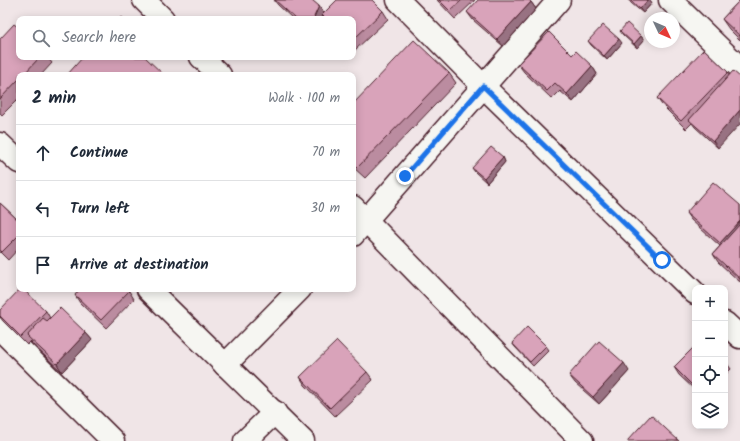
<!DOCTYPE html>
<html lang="en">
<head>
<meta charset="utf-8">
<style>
  body { margin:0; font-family:Kalam,sans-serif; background:#f2f2f3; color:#1f2937 }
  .controls { position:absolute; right:12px; bottom:12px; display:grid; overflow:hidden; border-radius:8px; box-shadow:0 2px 10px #0003 }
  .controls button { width:36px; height:36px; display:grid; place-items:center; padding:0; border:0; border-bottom:1px solid #e0e1e3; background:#fff; color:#1f2937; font:20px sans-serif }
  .compass { position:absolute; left:644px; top:12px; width:36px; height:36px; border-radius:50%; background:#fff; box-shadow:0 2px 10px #0003; rotate:134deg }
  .stop { position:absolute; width:12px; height:12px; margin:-9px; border:3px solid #1a73e8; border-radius:50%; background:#fff }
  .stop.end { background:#1a73e8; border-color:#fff; box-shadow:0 1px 4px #0008 }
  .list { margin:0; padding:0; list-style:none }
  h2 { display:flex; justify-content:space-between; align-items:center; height:52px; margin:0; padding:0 16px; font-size:17px }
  h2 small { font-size:13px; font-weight:400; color:#747a83 }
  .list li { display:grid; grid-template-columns:26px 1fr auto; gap:12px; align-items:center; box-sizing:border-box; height:56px; padding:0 16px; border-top:1px solid #e0e1e3 }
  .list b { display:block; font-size:15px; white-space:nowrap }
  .list em { font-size:13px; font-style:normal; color:#747a83 }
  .icon { flex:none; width:22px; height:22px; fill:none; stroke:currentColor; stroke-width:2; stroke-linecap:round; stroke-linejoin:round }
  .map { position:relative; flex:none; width:740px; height:441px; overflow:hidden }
  .search { position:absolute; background:#fff; box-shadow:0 2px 10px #0003; left:16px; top:16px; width:340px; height:44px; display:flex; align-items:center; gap:10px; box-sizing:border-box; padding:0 14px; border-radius:8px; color:#747a83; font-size:15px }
  .panel { position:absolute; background:#fff; box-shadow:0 2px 10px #0003; left:16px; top:72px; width:340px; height:220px; border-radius:8px }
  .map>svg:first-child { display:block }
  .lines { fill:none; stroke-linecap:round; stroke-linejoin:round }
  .street-casing { stroke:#4a1f2b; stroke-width:25 }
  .street { stroke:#f6f6f2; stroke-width:22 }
  .wall { fill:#bb8ca0; stroke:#4a1f2b }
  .shaded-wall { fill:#987282; stroke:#4a1f2b }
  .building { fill:#d9a3ba; stroke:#4a1f2b }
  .route { stroke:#1a73e8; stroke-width:5 }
</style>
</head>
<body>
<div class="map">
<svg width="740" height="441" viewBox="0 0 740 441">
  <rect width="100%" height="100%" fill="#f0e5e7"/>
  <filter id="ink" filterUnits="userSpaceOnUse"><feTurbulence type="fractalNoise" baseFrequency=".025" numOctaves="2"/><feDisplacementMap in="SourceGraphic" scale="8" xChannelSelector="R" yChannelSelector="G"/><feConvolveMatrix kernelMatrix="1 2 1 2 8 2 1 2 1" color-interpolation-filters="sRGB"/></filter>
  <g filter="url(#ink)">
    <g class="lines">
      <g class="street-casing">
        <g id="street">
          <path d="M144,0l19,19"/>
          <path d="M398,0l85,86 212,207"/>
          <path d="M670,0l70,68"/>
          <path d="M201,57l19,18"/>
          <path d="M0,144l19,18"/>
          <path d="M353,207l229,234"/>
          <path d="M353,235l206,-235"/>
          <path d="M148,289l155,152"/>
          <path d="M725,323l15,14"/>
          <path d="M0,329l113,112"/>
          <path d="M225,365l75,-76"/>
          <path d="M245,441l30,-29"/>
        </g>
      </g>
      <use href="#street" class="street"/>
    </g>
    <g class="wall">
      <path d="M274,0h38l12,13 59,-2 5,8 -34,32 -1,-1v-31h-29l-1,-2 -1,2h-29l-15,-14z"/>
      <path d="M437,0h38l-20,19z"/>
      <path d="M629,0h21l2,3 -9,10 -12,-10z"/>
      <path d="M740,0v40l-11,-11 -7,-10z"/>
      <path d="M531,2l5,7 -33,37 -30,-26 -6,-8z"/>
      <path d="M620,31l21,5 3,4 -7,8 -14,-13z"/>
      <path d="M0,39l19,18h28l5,6 -11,12h-22v23l-17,17 -2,-2z"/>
      <path d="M588,41l34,2 -15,17 -16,-15z"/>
      <path d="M572,55l20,11 5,8 -24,28 -13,-11 -8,8 -28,-27 -6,-8z"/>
      <path d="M728,72l1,2 -11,74 -23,-21 -3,-4 -6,6 -24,-24 -5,-7z"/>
      <path d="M449,73l7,10 -91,95 -12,-11v-63z"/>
      <path d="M503,157l2,5 -18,21 -12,-11 -3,-4z"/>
      <path d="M0,203l19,18v27l-11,12 -8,-8z"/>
      <path d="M740,205v77l-22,-20 -5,-8 7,-8 -29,-26 -5,-7z"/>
      <path d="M129,291l5,8 -28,29 -26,-25 -5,-8z"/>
      <path d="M0,310l46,1 4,7 36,15 6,7 -30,32 -30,-28 -1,-3 -4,4 -24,-24 -3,-4z"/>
      <path d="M512,343l34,3 3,4 -16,16 -18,-19z"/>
      <path d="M695,346v44l-16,-15 -5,-8z"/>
      <path d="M725,361l6,8 -6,6z"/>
      <path d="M629,371l-30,33 -24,-21 -6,-8z"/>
      <path d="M367,372l6,8 -38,36 -30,-31 -5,-8z"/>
    </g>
    <g class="shaded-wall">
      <path d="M648,0h2l2,3 -9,10 -3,-4z"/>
      <path d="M531,2l5,7 -33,37 -6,-7z"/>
      <path d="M319,6l5,8 -2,1 1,2 -1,2h-7l-1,-2z"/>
      <path d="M641,36l3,4 -7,8 -3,-4z"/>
      <path d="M619,39l3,4 -15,17 -3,-4z"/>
      <path d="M592,66l5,8 -24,28 -6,-8z"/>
      <path d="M740,110v14l-22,24 -5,-7z"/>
      <path d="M503,157l2,5 -18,21 -3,-5z"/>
      <path d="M740,221v14l-15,16 -5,-8z"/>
      <path d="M86,333l6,7 -30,32 -5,-8z"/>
      <path d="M624,363l5,8 -30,33 -6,-7z"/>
    </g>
    <g class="building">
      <path d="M275,0h37l7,6 -5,11 2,2h-20z"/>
      <path d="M337,0h35l11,11 -30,29v-21h-27l-4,-4z"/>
      <path d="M439,0h23l-12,11z"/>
      <path d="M478,0h51l2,2 -34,37 -30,-27z"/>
      <path d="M630,0h18l-8,9z"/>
      <path d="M740,0v36l-18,-17z"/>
      <path d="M121,17l2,2h-4z"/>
      <path d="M627,23l14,13 -7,8 -14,-13z"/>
      <path d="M14,24l5,4v29h21l-17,18h-4v4l-19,20v-60z"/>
      <path d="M603,25l16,14 -15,17 -16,-15z"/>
      <path d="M549,32l23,23 4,-4 16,15 -25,28 -12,-11 -8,8 -29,-27z"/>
      <path d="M414,40l35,33 -92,95 -4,-4v-60z"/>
      <path d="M704,49l24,23 -47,49 -24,-23z"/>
      <path d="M83,57h62l19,18h-97z"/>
      <path d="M733,71l7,6v33l-27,31 -24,-21z"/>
      <path d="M491,147l12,10 -19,21 -12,-10z"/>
      <path d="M713,182l27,23v16l-20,22 -34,-30z"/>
      <path d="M0,203l19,18v14l-17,17 -2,-2z"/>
      <path d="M740,224v55l-27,-25z"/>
      <path d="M20,289h3l23,22 -25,26 -21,-21v-6z"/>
      <path d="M80,289h46l3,2 -28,29 -26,-25z"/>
      <path d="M60,308l26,25 -29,31 -30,-28 16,-18 4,3z"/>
      <path d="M527,327l19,19 -16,16 -18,-19z"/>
      <path d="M337,341l30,31 -37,36 -30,-31z"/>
      <path d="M599,341l25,22 -31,34 -24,-22z"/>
      <path d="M695,346v42l-21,-21z"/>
      <path d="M651,415l28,26h-52z"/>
    </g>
  </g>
  <g class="lines" filter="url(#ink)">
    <path class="route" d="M405,176l78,-90 179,174"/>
  </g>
</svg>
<div class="controls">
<button>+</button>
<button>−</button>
<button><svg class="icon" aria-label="locate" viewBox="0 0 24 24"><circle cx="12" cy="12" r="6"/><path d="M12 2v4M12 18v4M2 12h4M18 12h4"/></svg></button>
<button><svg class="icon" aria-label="layers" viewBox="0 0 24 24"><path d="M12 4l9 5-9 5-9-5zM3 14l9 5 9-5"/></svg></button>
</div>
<svg class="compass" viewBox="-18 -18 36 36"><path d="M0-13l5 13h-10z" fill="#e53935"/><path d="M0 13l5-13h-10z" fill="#747a83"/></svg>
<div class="stop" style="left:662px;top:260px"></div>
<div class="stop end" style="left:405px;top:176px"></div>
<div class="search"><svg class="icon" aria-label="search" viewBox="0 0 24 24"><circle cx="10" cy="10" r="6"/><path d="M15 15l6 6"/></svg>Search here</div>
<section class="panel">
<h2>2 min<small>Walk · 100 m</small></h2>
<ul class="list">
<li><svg class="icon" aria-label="ahead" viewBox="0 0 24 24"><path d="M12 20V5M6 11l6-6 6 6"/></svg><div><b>Continue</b></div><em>70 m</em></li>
<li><svg class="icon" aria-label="left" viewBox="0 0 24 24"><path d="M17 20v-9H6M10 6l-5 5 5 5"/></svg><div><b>Turn left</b></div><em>30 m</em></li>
<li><svg class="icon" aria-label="arrive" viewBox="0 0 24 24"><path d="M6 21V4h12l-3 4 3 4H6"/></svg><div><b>Arrive at destination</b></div></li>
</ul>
</section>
</div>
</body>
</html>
